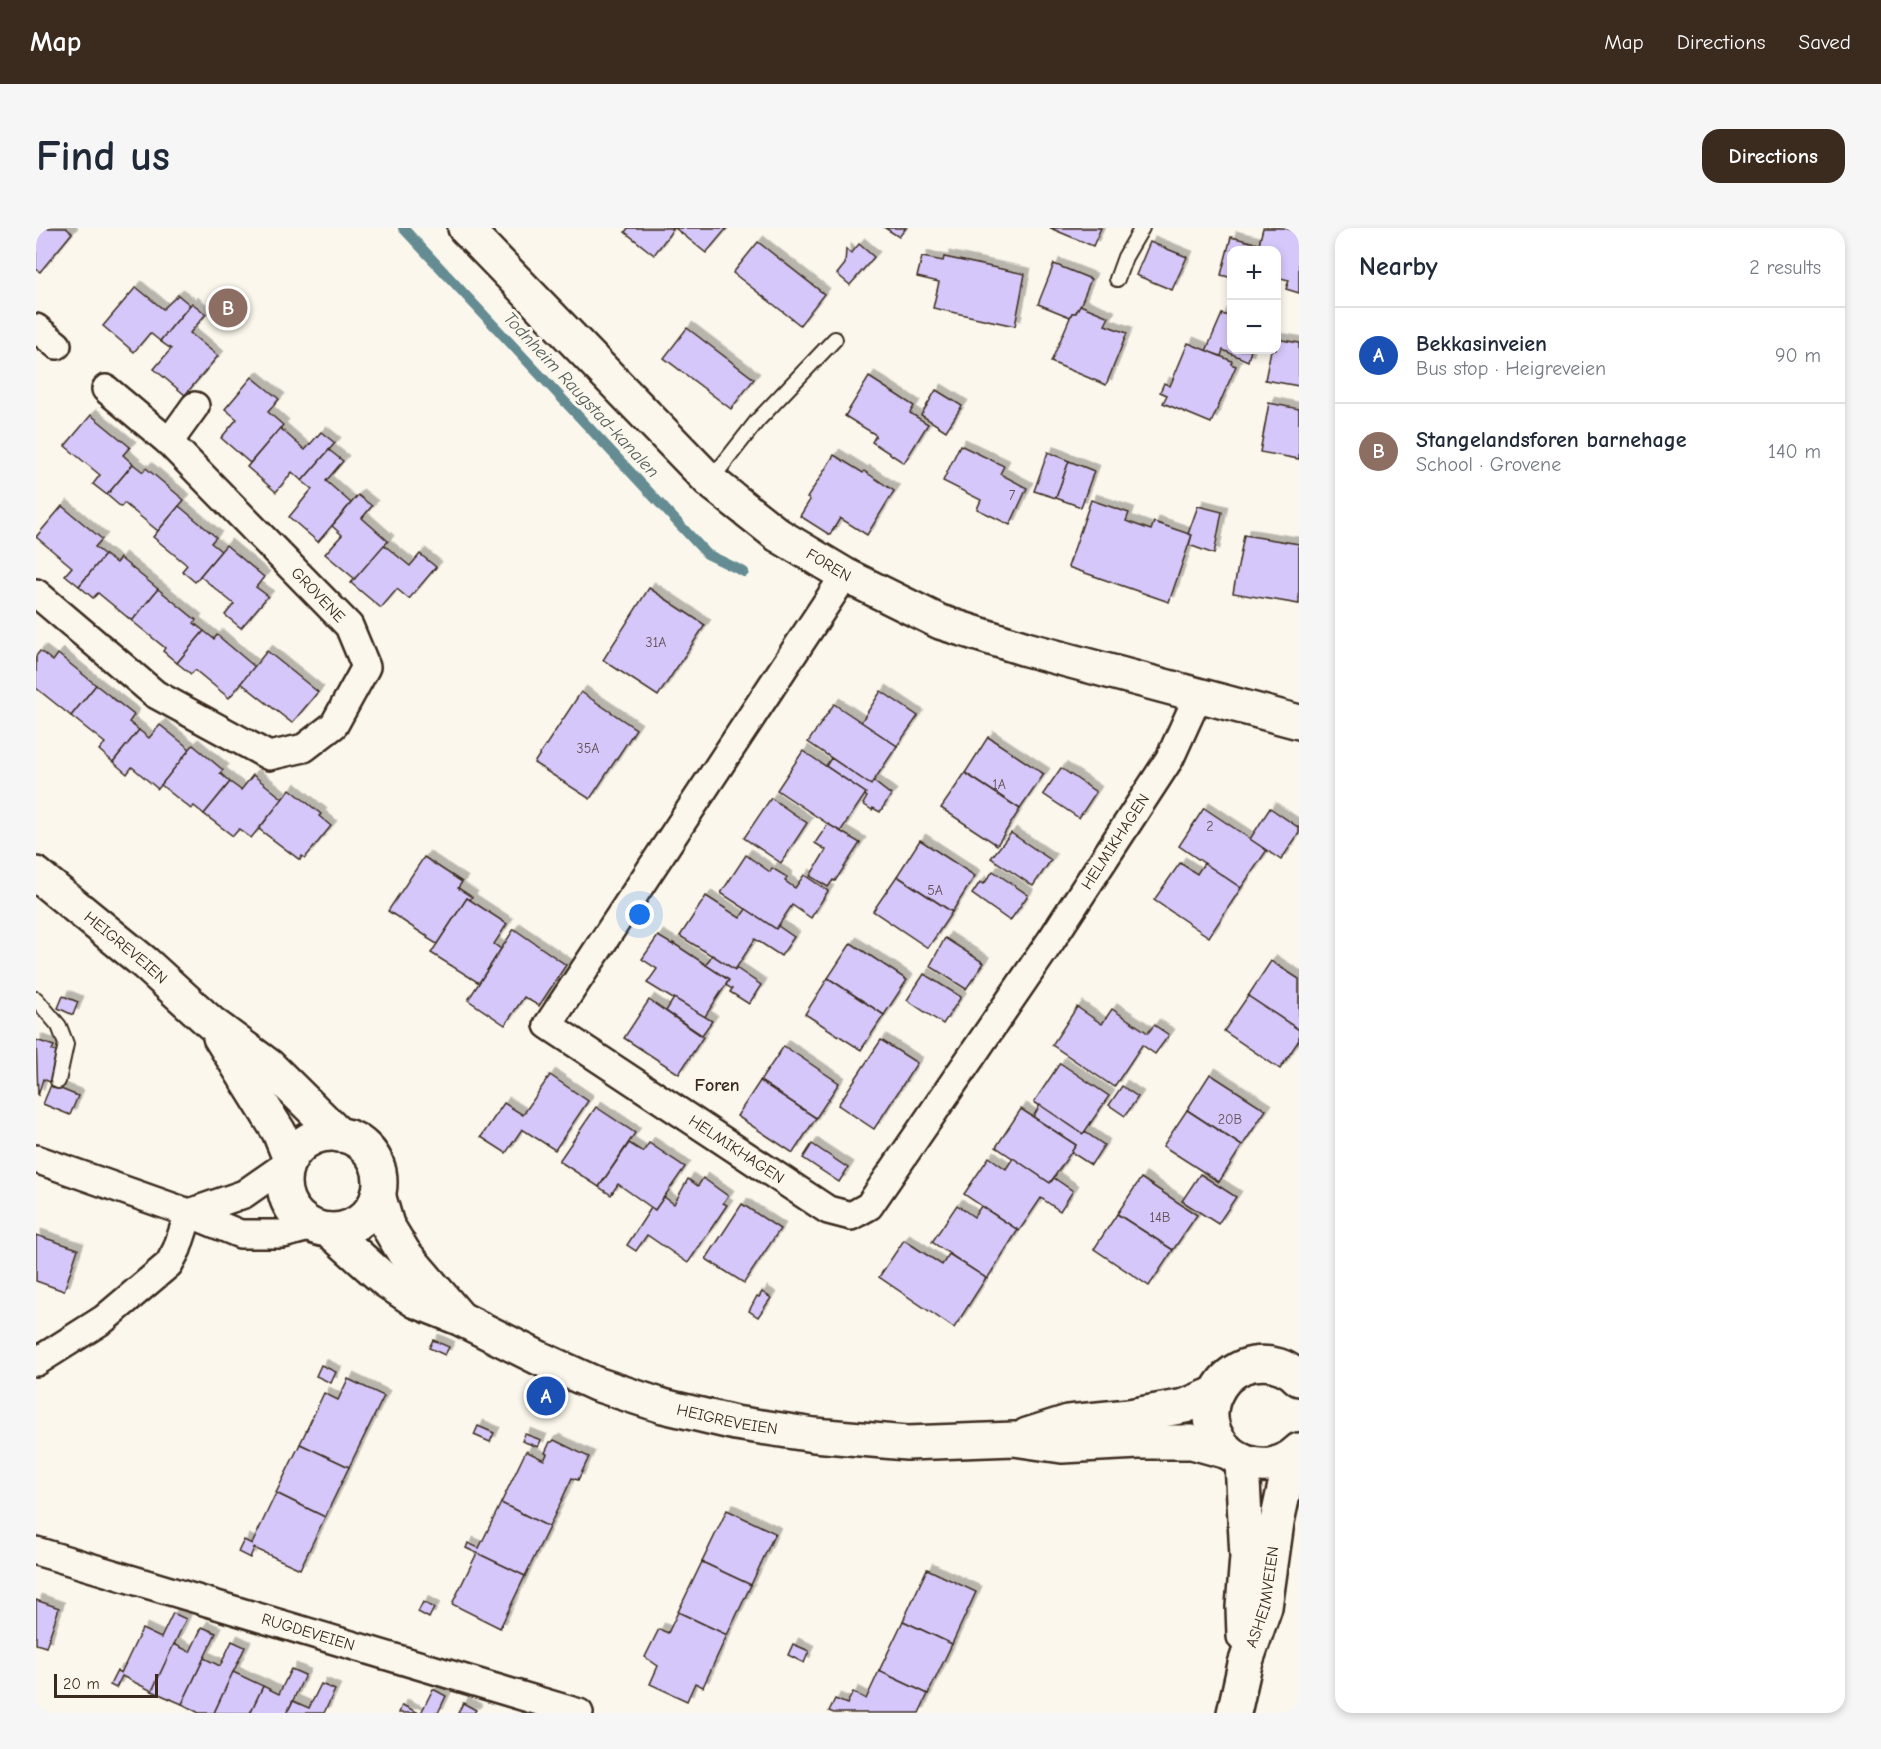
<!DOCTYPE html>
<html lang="en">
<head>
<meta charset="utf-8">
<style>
  body { margin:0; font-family:"Comic Neue",sans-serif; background:#f6f6f7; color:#1f2937 }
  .controls { position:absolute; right:18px; top:18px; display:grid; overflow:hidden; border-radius:12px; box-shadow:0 3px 9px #0003 }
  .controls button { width:54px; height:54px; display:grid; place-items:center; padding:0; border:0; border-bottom:2px solid #e0e1e3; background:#fff; color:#1f2937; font:30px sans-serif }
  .scale { position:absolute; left:18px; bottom:15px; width:104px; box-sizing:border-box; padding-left:6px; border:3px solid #3b2a1e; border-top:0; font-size:16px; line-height:21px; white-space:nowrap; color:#3b2a1e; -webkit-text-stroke:4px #fbf7ec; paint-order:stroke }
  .you { position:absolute; left:604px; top:687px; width:21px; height:21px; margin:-15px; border:4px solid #fff; border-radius:50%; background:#1a73e8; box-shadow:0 0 0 9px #1a73e833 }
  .badge { display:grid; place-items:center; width:39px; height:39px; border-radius:50%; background:#3b2a1e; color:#fff; font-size:20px; font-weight:700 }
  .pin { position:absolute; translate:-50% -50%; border:3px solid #fff; box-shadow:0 2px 6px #0006 }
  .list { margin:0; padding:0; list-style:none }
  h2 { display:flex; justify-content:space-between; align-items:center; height:78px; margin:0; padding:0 24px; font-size:26px }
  h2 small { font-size:20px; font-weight:400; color:#747a83 }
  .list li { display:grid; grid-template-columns:39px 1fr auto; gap:18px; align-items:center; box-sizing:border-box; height:96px; padding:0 24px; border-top:2px solid #e0e1e3 }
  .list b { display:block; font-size:22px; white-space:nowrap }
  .list p { margin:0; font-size:20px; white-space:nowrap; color:#747a83 }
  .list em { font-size:20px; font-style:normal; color:#747a83 }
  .map { position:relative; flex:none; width:1263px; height:1485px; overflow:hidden; border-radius:18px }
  header { display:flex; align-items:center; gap:36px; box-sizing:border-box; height:84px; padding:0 30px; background:#3b2a1e; color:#fff }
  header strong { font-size:28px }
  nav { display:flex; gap:33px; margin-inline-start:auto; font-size:21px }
  .intro { display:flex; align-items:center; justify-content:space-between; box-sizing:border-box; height:144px; padding:0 36px }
  h1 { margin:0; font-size:42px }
  .button { padding:15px 27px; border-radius:18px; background:#3b2a1e; color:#fff; font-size:21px; font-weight:700 }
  main { display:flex; gap:36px; padding:0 36px }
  aside { flex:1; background:#fff; border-radius:18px; box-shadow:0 3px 9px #0003 }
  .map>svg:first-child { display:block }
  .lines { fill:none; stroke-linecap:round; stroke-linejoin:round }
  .stream { stroke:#658c93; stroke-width:10 }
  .building { fill:#d5c7f9; stroke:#3b2a1e; stroke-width:1.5; filter:url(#shadow) }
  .service-casing { stroke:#3b2a1e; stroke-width:18 }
  .minor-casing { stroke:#3b2a1e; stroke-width:32 }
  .tertiary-casing { stroke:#3b2a1e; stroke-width:38 }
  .secondary-casing { stroke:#3b2a1e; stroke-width:38 }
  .service { stroke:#fbf7ec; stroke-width:14 }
  .minor { stroke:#fbf7ec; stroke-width:27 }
  .tertiary { stroke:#fbf7ec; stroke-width:33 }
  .secondary { stroke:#fbf7ec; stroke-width:33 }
  .labels { text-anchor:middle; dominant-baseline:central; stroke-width:6; stroke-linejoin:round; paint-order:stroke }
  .number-label { font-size:14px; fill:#625155 }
  .street-label { font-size:16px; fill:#3b2a1e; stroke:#fbf7ec }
  .water-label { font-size:18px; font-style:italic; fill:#505b58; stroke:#fbf7ec }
  .neighbourhood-label { font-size:18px; font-weight:bold; fill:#3b2a1e; stroke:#fbf7ec }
</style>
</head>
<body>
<header>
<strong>Map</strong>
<nav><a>Map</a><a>Directions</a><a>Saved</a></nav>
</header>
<div class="intro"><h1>Find us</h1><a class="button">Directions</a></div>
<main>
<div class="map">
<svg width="1263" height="1485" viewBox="0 0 1263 1485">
  <defs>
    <filter id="shadow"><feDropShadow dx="5.5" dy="-5.5" stdDeviation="0" flood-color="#0004"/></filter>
  </defs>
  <rect width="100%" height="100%" fill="#fbf7ec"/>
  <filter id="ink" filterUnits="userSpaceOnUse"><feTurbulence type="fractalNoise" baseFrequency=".0167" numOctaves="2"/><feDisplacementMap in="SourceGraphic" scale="12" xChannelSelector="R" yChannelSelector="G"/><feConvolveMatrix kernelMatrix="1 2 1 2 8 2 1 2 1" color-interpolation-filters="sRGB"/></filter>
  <g filter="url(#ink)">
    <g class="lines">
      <path class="stream" d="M367,0l304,326 37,18"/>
    </g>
    <g class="building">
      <path d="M0,0h30l6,5 -32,39 -4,-3z"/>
      <path d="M592,0h46l-20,27 -29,-23z"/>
      <path d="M639,0h52l-21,25z"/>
      <path d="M849,0h21l-7,9z"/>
      <path d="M1014,0h51l-8,18z"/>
      <path d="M1227,0h22l14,4v61l-13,-4 3,-9 -13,-3v-27h-44v28l-11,-3 10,-38 28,7z"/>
      <path d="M722,14l66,52 -24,31 -67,-52z"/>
      <path d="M1114,14l37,15 -15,33 -36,-15z"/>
      <path d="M823,16l15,13 -24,28 -13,-11 8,-10 1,-15 5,5z"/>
      <path d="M886,29l21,4 1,-4 81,17 -10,52 -82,-18 6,-26 -22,-5z"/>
      <path d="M1018,36l37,15 -12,30h-2l-1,4h-4l-2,4 -32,-13z"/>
      <path d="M100,59l27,22 15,-14 12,10 -30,36 -10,-8 -16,19 -31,-26z"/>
      <path d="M156,75l14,11 -16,19 28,23 -33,39 -31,-26 17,-20 -11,-8z"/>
      <path d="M1044,77l29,12 -4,8 22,8 -21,52 -55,-23 21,-49h4z"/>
      <path d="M1186,86l10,3v33h19l-3,11 -25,-11 -2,6 -15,-5z"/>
      <path d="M651,100l67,51 -23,30 -67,-51z"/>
      <path d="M1240,111l23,4v43l-34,-6 6,-30h5z"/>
      <path d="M1152,115l44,18 -1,3 5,2 -25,57 -48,-20 4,-8 -7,-3 4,-9 6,3z"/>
      <path d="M216,149l27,22 -11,13 15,13 -33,38 -29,-25 16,-19 -12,-10z"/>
      <path d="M833,149l45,29 -4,7 18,11 -24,39 -32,-21 4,-7 -31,-19z"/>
      <path d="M900,162l26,16 -16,25 -25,-16z"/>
      <path d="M1233,175l30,6v50l-39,-7z"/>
      <path d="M55,187l39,32 -7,8 10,9 -26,31 -14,-11 7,-9 -35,-29z"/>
      <path d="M244,200l25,22 16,-18 14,11 -33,38 -10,-9 -16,20 -29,-25z"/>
      <path d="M924,217l44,21 -4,8 27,14 -17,37 -33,-16 4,-9 -38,-19z"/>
      <path d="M293,222l14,11 -17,20 25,22 -33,39 -29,-25 23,-28 -10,-8z"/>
      <path d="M1012,224l21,9 -13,37 -22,-7z"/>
      <path d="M798,227l29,18 1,-2 30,20 -27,44 -27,-17 -10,17 -30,-19 10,-16 -3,-2z"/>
      <path d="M1033,233l25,10 -13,36 -25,-9z"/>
      <path d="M97,236l10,8 3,-4 38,32 -26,31 -34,-28 -3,4 -14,-12z"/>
      <path d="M322,267l14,11 -10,12 26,23 -33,38 -30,-25 17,-19 -10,-9z"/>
      <path d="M1055,272l38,13 -3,8 25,9 3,-8 38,13 -23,67 -101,-35z"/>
      <path d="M26,278l40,33 -7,8 10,8 -26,31 -14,-11 7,-8 -36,-30z"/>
      <path d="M143,278l37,31 -5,6 10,8 -26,31 -13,-11 5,-6 -34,-28z"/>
      <path d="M1162,278l24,6 -8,42 -25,-9 3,-10 -4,-1z"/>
      <path d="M1208,307l55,9v60l-66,-11z"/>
      <path d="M190,317l38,32 -8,10 12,9 -27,32 -16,-13 9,-11 -34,-28z"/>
      <path d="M348,317l26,21 10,-12 16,13 -27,32 -12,-10 -16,19 -30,-25z"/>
      <path d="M69,327l11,8 4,-5 38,31 -26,32 -34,-28 -5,5 -14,-12z"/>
      <path d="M613,360l56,37 -47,71 -55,-36z"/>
      <path d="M122,361l38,31 -2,3 10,8 -27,32 -14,-12 2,-3 -33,-27z"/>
      <path d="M168,403l10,8 3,-4 38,32 -26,31 -34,-28 -4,4 -14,-11z"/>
      <path d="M4,423l13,10 5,-7 38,31 -25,31 -35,-28v-32z"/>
      <path d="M231,423l51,41 -26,31 -51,-40z"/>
      <path d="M60,457l38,30 -5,7 10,8 -26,32 -14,-12 6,-7 -34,-27z"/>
      <path d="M845,463l37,25 -21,30 -36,-24z"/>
      <path d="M545,464l55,37 -46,70 -56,-36z"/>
      <path d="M798,476l63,42 -26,39 -63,-43z"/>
      <path d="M124,497l30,24 -32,40 -26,-22 -5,7 -14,-12 26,-32 10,8z"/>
      <path d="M952,509l56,37 -24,35 -55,-36z"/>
      <path d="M157,517l30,25 -3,3 10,9 -26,32 -10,-8 -3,3 -30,-24z"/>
      <path d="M767,523l63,42 -26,39 -63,-42z"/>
      <path d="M795,530l40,27 2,-4 18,14 -11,17 -7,-4 -1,2 -9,-6 4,-7 -2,-2 1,-2 -40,-27z"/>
      <path d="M1025,540l35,24 -17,26 -36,-24z"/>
      <path d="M929,545l55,36 -23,36 -56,-37z"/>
      <path d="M217,547l30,24 -32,39 -12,-9 -6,7 -29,-22 26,-32 11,8z"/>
      <path d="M254,561l31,25 -2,2 12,10 -26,32 -3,-2 -2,4 -41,-31z"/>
      <path d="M735,570l36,25 -26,40 -37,-25z"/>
      <path d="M1168,580l63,42 -26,38 -62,-42z"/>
      <path d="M1234,580l29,20v5l-18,27 -31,-21z"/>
      <path d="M792,596l32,19 -25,38 -2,-1 -5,7 -18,-11 16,-26 -11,-7z"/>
      <path d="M975,605l40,27 -18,26 -42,-28z"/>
      <path d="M884,612l55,36 -23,36 -55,-36z"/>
      <path d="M710,627l24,17 2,-4 15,9 -2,4 10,7 9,-13 24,16 -17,27 -19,-13 -16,24 -55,-36z"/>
      <path d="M388,629l38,25 -4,6 14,9 -2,3 -3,-2 -30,46 -10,-6 1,-2 -1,-1 -1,1 -38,-25z"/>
      <path d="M1144,635l17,11 7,-11 37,25 -32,49 -55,-37z"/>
      <path d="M957,643l35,24 -18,26 -38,-27 8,-12 4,2z"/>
      <path d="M861,648l55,36 -24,36 -55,-37z"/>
      <path d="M670,668l34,22 6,-9 30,20 2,-3 16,11 -13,19 -26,-17 -20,31 -55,-34z"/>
      <path d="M431,670l40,26 -13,20 7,5 -22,34 -48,-30z"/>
      <path d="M478,701l52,36 -27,41 -15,-9 -19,28 -37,-25z"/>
      <path d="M622,708l15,9v-2l56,37 -25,38 -57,-35 10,-14 -15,-10z"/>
      <path d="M909,710l39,25 -18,26 -36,-23z"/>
      <path d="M815,715l56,37 -23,35 -56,-37z"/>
      <path d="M676,727l23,15 1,-2 25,17 -12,19 -19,-12 2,-3 -6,-4 3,-5 -23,-15z"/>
      <path d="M1235,733l28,18v51l-51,-34z"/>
      <path d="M888,746l37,23 -18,27 -36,-24z"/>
      <path d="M792,750l56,37 -23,35 -56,-36z"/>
      <path d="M27,768l15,6 -5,13 -15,-7z"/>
      <path d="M1212,768l51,34v10l-19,29 -56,-38z"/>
      <path d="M638,770l38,23 -10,14 -36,-24z"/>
      <path d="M613,772l54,37 -24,37 -55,-36z"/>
      <path d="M1041,779l25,17 10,-15 36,24 6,-8 15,10 -14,19 -13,-9 -28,42 -62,-42z"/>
      <path d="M0,812l18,6 -2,4 8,3 -10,29 -7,-3 -5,17z"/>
      <path d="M845,812l36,23 -43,66 -36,-24z"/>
      <path d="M748,818l55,37 -23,35 -56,-37z"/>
      <path d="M1024,835l49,33 -26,38 -49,-32z"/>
      <path d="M1174,846l56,36 -24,36 -55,-36z"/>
      <path d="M514,847l38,26 -33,49 -33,-21 -16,24 -25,-16 23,-34 19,12z"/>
      <path d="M724,853l56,37 -23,35 -56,-37z"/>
      <path d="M15,857l27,11 -8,19 -27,-11z"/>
      <path d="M1086,858l16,11 -13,19 -16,-11z"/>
      <path d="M1004,877l43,29 2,-2 19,13 -13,20 -20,-13 5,-7 -43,-28z"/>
      <path d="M560,879l39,26 -36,54 -40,-26z"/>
      <path d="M985,881l55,36 -26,38 -54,-36z"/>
      <path d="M1151,882l55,36 -23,36 -56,-36z"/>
      <path d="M593,915l14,9 6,-9 36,24 -30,43 -37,-26 -7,11 -12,-8z"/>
      <path d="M776,916l36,24 -9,14 -36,-24z"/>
      <path d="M953,929l17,12 7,-11 37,25 4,-5 19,13 -13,20 -19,-13 -22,33 -55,-37z"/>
      <path d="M1164,946l36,23 -18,27 -36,-23z"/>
      <path d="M667,950l25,18 -5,7 4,2 -39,58 -41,-28 -11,16 -9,-6 24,-37 4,2 9,-13 10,7 14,-25 10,7z"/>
      <path d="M1105,950l56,37 -24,35 -56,-36z"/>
      <path d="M706,976l38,25 -36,54 -38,-24z"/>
      <path d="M921,977l17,12 7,-11 37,24 -31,49 -55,-37z"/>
      <path d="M1081,986l56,36 -24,36 -55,-37z"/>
      <path d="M0,1007l42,14 -14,42 -28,-10z"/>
      <path d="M868,1012l38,25 7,-11 37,24 -32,50 -75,-51z"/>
      <path d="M726,1064l9,6 -13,19 -9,-6 8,-15 2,1z"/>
      <path d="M397,1112l16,7 -4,8 -16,-7z"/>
      <path d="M285,1137l15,7 -5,11 -15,-7z"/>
      <path d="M312,1151l36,17 -35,71 -49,-23 24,-51 14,7z"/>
      <path d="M442,1198l16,7 -4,9 -16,-7z"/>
      <path d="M489,1206l16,6 -3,7 -16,-6z"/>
      <path d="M518,1212l35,17 -11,23 -6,-2 -23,49 -48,-24 25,-52 18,9 3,-6 -2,-1 5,-11h2z"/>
      <path d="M264,1216l49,23 -24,50 -49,-24z"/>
      <path d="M240,1265l49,24 -25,52 -46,-21 -4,10 -12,-6 6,-12 8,4z"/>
      <path d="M465,1275l48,24 -24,49 -59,-28 2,-5 11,5z"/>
      <path d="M691,1282l48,23 -24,52 -49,-23z"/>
      <path d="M441,1325l48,23 -25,52 -48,-24z"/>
      <path d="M666,1334l49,23 -24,50 -49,-23z"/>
      <path d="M891,1341l49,23 -24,52 -49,-23z"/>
      <path d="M0,1372l23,8 -13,39 -10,-3z"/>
      <path d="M387,1374l11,6 -5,10 -11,-6z"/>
      <path d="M642,1384l49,23 -24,52 -8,-4 -8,18 -37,-17 8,-18 -13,-9 14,-28 9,4z"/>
      <path d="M137,1385l13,6 -34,72 -30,-15 -6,12 -6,-3 7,-14 4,2 21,-44 19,9z"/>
      <path d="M867,1393l49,23 -24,50 -49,-23z"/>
      <path d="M166,1399l14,6 -34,71 -30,-13 22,-47 16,8z"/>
      <path d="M196,1413l13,6 -31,66h-15l-17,-9 22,-46 16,8z"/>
      <path d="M757,1416l16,7 -5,12 -16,-8z"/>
      <path d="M255,1441l14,6 -18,38h-37l13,-27 16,8z"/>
      <path d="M843,1443l49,23 -9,19h-85l-5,-2 6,-12 12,5 6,-12 13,7z"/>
      <path d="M197,1444l30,14 -13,27h-36z"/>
      <path d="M285,1456l14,6 -11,23h-37l6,-12 16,7z"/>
      <path d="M397,1461l13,7 -8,17h-17z"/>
      <path d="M427,1475l13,7 -2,3h-16z"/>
      <path d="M366,1477l17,8h-20z"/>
    </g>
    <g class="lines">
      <g class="service-casing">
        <g id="service">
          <path d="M1081,51l8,-22 17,-29"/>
          <path d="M674,253l47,-60 78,-82"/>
          <path d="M0,771l23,27 7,18 -8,37"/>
        </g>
      </g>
      <g class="minor-casing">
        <g id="minor">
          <path d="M0,100l21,17"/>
          <path d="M133,214l26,-36"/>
          <path id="s1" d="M809,347l-297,450 280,185 23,6 18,-10 183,-267 118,-181 29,-64"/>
          <path d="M0,365l119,101 114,62 35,-8 30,-23 32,-58 -17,-41 -180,-184 -63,-53"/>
          <path d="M0,931l153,54 51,21h43l30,-8"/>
          <path d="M153,985l55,-19 43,-30"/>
          <path d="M0,1134l68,-43 65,-55 8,-15 12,-36"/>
          <path id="s2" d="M0,1323l543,162"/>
        </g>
      </g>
      <g class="tertiary-casing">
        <g id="tertiary">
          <path id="s3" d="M429,0l245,253 68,54 67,40 95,47 86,27 273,73"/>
        </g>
      </g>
      <g class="secondary-casing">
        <g id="secondary">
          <path id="s4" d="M0,646l109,89 66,60 58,43 70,69"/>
          <path d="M184,809l59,95 11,27"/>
          <circle cx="296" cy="954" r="48"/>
          <path d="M342,966l9,31 17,28 54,63"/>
          <path id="s5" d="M293,1002l56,50 31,21 43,17 80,40 57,26 67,22 72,17 79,12 93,8 107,-4 48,7 77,-4h53l36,10"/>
          <path d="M1263,1151c-12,-13 -28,-18 -46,-15 -13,2 -26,11 -33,22 -34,51 35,107 79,64"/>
          <path d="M991,1207l41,-13 61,-6 56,-10 31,-13"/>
          <path d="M1206,1234l5,95 -4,50 1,29"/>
          <path id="s6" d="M1198,1485l11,-49 20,-57 12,-85 14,-65"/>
        </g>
      </g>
      <use href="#service" class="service"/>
      <use href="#minor" class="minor"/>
      <use href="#tertiary" class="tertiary"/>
      <use href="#secondary" class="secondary"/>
    </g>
  </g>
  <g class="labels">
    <g class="number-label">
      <text x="976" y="267">7</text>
      <text x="620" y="414">31A</text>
      <text x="552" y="520">35A</text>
      <text x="963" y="556">1A</text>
      <text x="1174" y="598">2</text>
      <text x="899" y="662">5A</text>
      <text x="1194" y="891">20B</text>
      <text x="1124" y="989">14B</text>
    </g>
    <g class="street-label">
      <text stroke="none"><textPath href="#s3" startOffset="498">FOREN</textPath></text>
      <text transform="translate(282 367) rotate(46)">GROVENE</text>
      <text stroke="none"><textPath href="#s1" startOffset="1359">HELMIKHAGEN</textPath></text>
      <text stroke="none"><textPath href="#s4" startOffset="116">HEIGREVEIEN</textPath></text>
      <text stroke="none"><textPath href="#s1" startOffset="765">HELMIKHAGEN</textPath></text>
      <text stroke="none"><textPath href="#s5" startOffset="447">HEIGREVEIEN</textPath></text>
      <text stroke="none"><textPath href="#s6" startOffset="120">ASHEIMVEIEN</textPath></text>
      <text stroke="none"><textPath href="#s2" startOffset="284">RUGDEVEIEN</textPath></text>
    </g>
    <g class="water-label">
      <text transform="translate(545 167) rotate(47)">Todnheim Raugstad-kanalen</text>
    </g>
    <g class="neighbourhood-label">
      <text x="681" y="857">Foren</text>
    </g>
  </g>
</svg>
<div class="controls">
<button>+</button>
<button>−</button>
</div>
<div class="scale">20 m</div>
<div class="you"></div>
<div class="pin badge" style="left:510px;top:1168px;background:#1a4fb4">A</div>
<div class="pin badge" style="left:192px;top:80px;background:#8d6e63">B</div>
</div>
<aside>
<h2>Nearby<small>2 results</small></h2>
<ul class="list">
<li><span class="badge" style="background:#1a4fb4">A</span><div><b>Bekkasinveien</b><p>Bus stop · Heigreveien</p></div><em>90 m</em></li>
<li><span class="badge" style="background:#8d6e63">B</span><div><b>Stangelandsforen barnehage</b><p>School · Grovene</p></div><em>140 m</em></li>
</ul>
</aside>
</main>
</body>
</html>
